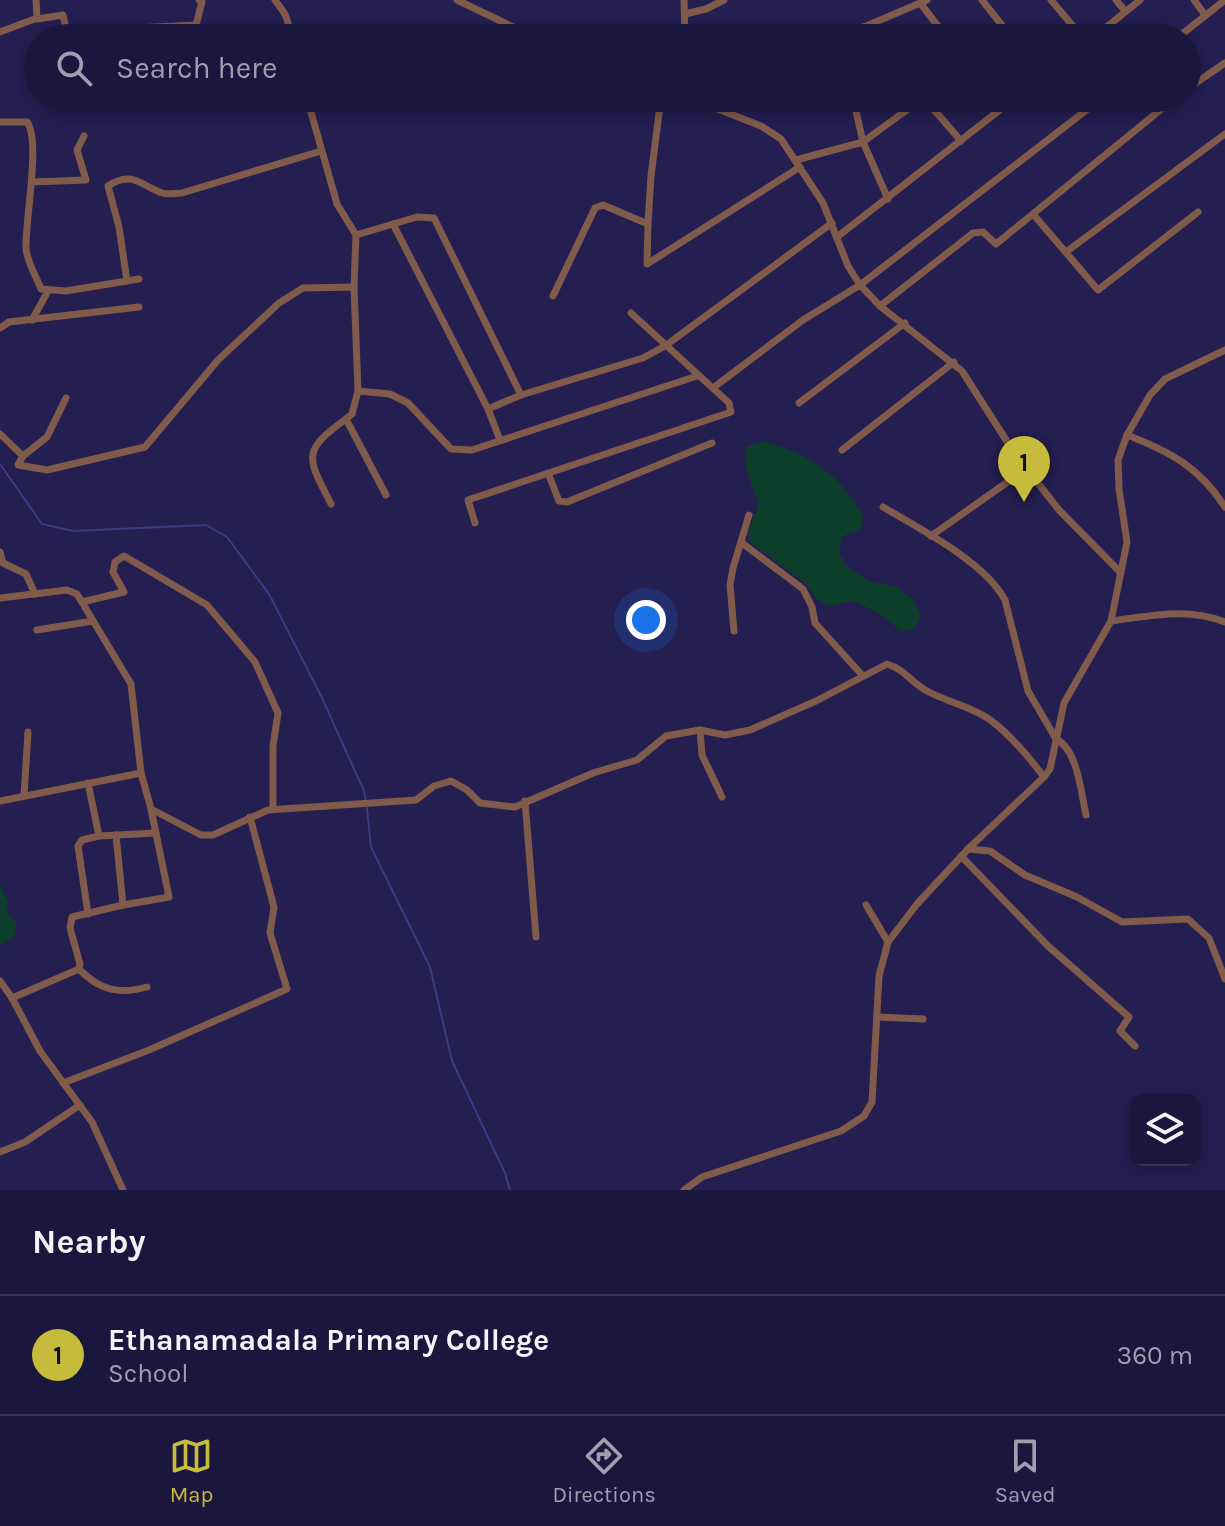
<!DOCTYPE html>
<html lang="en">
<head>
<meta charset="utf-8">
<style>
  body { margin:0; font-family:Karla,sans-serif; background:#282348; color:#f1f3f6 }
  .controls { position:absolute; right:24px; bottom:24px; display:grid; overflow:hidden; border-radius:16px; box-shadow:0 4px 12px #0003 }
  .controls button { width:72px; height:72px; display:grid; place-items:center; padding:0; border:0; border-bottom:2px solid #393557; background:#1b163d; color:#f1f3f6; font:40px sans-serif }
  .you { position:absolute; left:646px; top:620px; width:28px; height:28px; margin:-20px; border:6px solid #fff; border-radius:50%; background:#1a73e8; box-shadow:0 0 0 12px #1a73e833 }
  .badge { display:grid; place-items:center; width:52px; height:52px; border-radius:50%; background:#c7bb3b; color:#111; font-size:26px; font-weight:700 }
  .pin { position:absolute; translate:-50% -66px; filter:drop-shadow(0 2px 4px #0008) }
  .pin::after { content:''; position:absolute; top:42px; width:28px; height:24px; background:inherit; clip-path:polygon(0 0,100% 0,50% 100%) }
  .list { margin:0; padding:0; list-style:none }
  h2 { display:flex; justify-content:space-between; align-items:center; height:104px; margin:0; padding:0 32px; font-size:34px }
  h2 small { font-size:26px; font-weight:400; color:#a09fb0 }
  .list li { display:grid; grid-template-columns:52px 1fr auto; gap:24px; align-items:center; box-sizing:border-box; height:120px; padding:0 32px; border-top:2px solid #393557 }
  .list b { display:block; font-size:30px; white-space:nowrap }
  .list p { margin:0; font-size:26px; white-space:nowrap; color:#a09fb0 }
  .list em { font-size:26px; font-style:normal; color:#a09fb0 }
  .icon { flex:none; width:44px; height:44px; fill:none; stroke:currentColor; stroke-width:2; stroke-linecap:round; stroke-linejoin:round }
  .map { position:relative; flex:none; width:1225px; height:1190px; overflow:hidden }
  .search { position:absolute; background:#1b163d; box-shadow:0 4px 12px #0003; left:24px; right:24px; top:24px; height:88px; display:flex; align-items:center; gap:20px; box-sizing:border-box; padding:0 28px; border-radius:44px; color:#a09fb0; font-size:30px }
  .sheet { height:224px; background:#1b163d }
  nav { display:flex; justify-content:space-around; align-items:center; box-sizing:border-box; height:112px; border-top:2px solid #393557; background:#1b163d; font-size:22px; color:#a09fb0 }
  nav a { display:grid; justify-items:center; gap:4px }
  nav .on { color:#c7bb3b }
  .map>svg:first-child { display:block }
  .green { fill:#0c3c2a }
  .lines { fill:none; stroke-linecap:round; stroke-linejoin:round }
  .stream { stroke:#413986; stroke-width:2 }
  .street { stroke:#805a4a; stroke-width:7 }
</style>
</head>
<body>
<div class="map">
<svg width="1225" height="1190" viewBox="0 0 1225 1190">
  <rect width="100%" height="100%" fill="#241e51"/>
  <g class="green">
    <path d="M762,441c47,12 78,33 102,76l-5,14 -10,2 -8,5 -2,15 9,14 23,15 26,4 18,16 6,15 -7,13 -14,1 -17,-15 -28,-15 -26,5 -13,-7 -9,-14 -58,-44v-11l10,-27c-8,-17 -17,-38 -13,-56z"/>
    <path d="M0,885l8,17 -1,9 10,14 -3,12 -14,8z"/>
  </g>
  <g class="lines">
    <g class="stream">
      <path d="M0,464l42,60 31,7 133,-6 21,12 42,57 53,104 42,93 2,11"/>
      <path d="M367,808l4,39 59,120 22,94 53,112 5,17"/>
    </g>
    <g class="street">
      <path d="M36,0l1,19 26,-4 5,23"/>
      <path d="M275,0l10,14 8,24"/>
      <path d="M457,0l79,38"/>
      <path d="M684,0l1,38"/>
      <path d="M982,0l30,38"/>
      <path d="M1051,0l32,38"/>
      <path d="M1116,0l9,11"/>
      <path d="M1194,0l11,15"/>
      <path d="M921,4l26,34"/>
      <path d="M685,14l21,-5 18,-9"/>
      <path d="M864,27l9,11"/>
      <path d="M0,32l37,-14"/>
      <path d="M81,38l14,-8 101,-5 6,-23 -3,-2"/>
      <path d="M845,38v-6l19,-5 63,-27"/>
      <path d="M1093,38l47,-38"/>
      <path d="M1177,38l48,-38"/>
      <path d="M1187,89l38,-26"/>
      <path d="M307,98l30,106 19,31"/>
      <path d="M690,98l71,28 20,13 42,64 25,63 12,19 20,21 82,65 53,83 44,56 62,63"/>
      <path d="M853,98l10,44 60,-44"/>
      <path d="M924,98l37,43"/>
      <path d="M994,98l8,10"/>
      <path d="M0,122h27c14,18 -2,99 -1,126 1,14 10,28 15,41l25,2 73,-12"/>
      <path d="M796,160l67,-18 25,57"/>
      <path d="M32,182l54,-2 -9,-30 7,-14"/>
      <path d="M1033,214l65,76 100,-78"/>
      <path d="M393,224l95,185 33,-14"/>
      <path d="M648,224l3,-48 10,-78"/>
      <path d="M837,237l178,-139"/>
      <path d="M1066,252l159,-118"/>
      <path d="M127,281l-8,-54 -11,-41c24,-16 32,-1 54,7 6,2 13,0 20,0l139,-42"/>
      <path d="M354,287l2,-52 61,-18 17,1 87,177 122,-37 22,-12 167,-123"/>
      <path d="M553,296l42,-88 8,-3 45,19 -1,40 153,-97"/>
      <path d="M880,306l93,-73 10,-1 13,12 179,-146"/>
      <path d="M32,320l16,-29"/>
      <path d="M0,328l9,-6 130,-15"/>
      <path d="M713,388l90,-68 57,-35 242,-187"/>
      <path d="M799,403l106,-80"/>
      <path d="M488,409l12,31"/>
      <path d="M346,419l6,-5 6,-23"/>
      <path d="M0,434l23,22 -5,9 29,5 98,-23 73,-87 61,-57 24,-15 51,-1 4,104 32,3 18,9 43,46 21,1 225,-74"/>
      <path d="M1127,435c44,17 73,33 98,72"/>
      <path d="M842,450l112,-88"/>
      <path d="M23,456l24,-19 19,-39"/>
      <path d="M548,473l11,28 8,1 145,-59"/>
      <path d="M331,504c-23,-46 -31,-52 15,-85l40,76"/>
      <path d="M883,507c37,22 102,55 122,93l23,91 28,48c22,11 25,54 30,76"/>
      <path d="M475,523l-7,-23 263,-88 -2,-9 -98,-90"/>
      <path d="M931,536l95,-67"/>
      <path d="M742,543l61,46 9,18 3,16 47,52"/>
      <path d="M0,552l3,11 23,11 9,20"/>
      <path d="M0,598l67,-8 10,4 54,90 10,89"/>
      <path d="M82,602l42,-10 -11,-20 2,-10 9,-6 83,49 48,57 23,51 -5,33v63"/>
      <path d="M1111,621c40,-5 75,-14 114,1"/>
      <path d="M37,630l56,-9"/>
      <path d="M734,631l-4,-46 3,-17 16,-53"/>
      <path d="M700,730l2,25 20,42"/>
      <path d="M88,783l11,53 -17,4 -4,6 10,68"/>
      <path d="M24,796l4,-64"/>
      <path d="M0,801l141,-28 10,36 50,26h12l55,-25 148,-10 18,-14 17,-5 16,9 13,13 35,4 78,-34 44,-13 29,-24 34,-6 25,5 25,-5 66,-29 71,-37c19,6 23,18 40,27 20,11 43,15 62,28 21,15 39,37 55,58"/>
      <path d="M525,801l11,136"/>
      <path d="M116,835l7,70"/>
      <path d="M99,836l57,-3"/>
      <path d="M968,849l22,2 35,24 52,22 45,25 66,-3 21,19 16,41"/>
      <path d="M961,856l87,90 81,71 -9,14 15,15"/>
      <path d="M866,905l22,37"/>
      <path d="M79,969c20,21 40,26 68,18"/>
      <path d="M0,981l12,17 28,53 52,71 31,68"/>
      <path d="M12,998l67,-29 1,-5 -10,-36 2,-11 51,-12 46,-8 -18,-88"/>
      <path d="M877,1017l46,2"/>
      <path d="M63,1083l86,-33 138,-61 -17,-56 4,-26 -24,-90"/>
      <path d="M0,1152l25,-10 55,-37"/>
      <path d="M684,1190l18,-13 139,-46 23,-15 8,-14 7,-126 9,-34 29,-38 53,-57 74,-70 6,-8 14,-66 47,-82 16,-79 -8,-53 -1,-29 9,-25 23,-40 15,-16 60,-29"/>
    </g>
  </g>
</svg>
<div class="controls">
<button><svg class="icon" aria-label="layers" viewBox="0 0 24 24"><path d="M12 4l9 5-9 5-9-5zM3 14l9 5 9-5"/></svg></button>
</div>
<div class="you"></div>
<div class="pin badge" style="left:1024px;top:502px">1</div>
<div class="search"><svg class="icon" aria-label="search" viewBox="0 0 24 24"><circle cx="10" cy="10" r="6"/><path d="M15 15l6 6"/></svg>Search here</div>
</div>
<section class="sheet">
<h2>Nearby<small></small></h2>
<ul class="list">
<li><span class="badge">1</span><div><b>Ethanamadala Primary College</b><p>School</p></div><em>360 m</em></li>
</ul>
</section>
<nav>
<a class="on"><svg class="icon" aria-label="map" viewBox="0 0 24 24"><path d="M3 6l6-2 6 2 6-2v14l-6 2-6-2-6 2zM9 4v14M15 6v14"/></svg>Map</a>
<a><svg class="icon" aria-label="directions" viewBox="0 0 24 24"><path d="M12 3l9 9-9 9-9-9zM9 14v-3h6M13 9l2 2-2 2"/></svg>Directions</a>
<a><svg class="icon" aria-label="saved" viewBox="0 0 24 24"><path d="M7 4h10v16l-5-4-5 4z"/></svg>Saved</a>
</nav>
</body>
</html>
